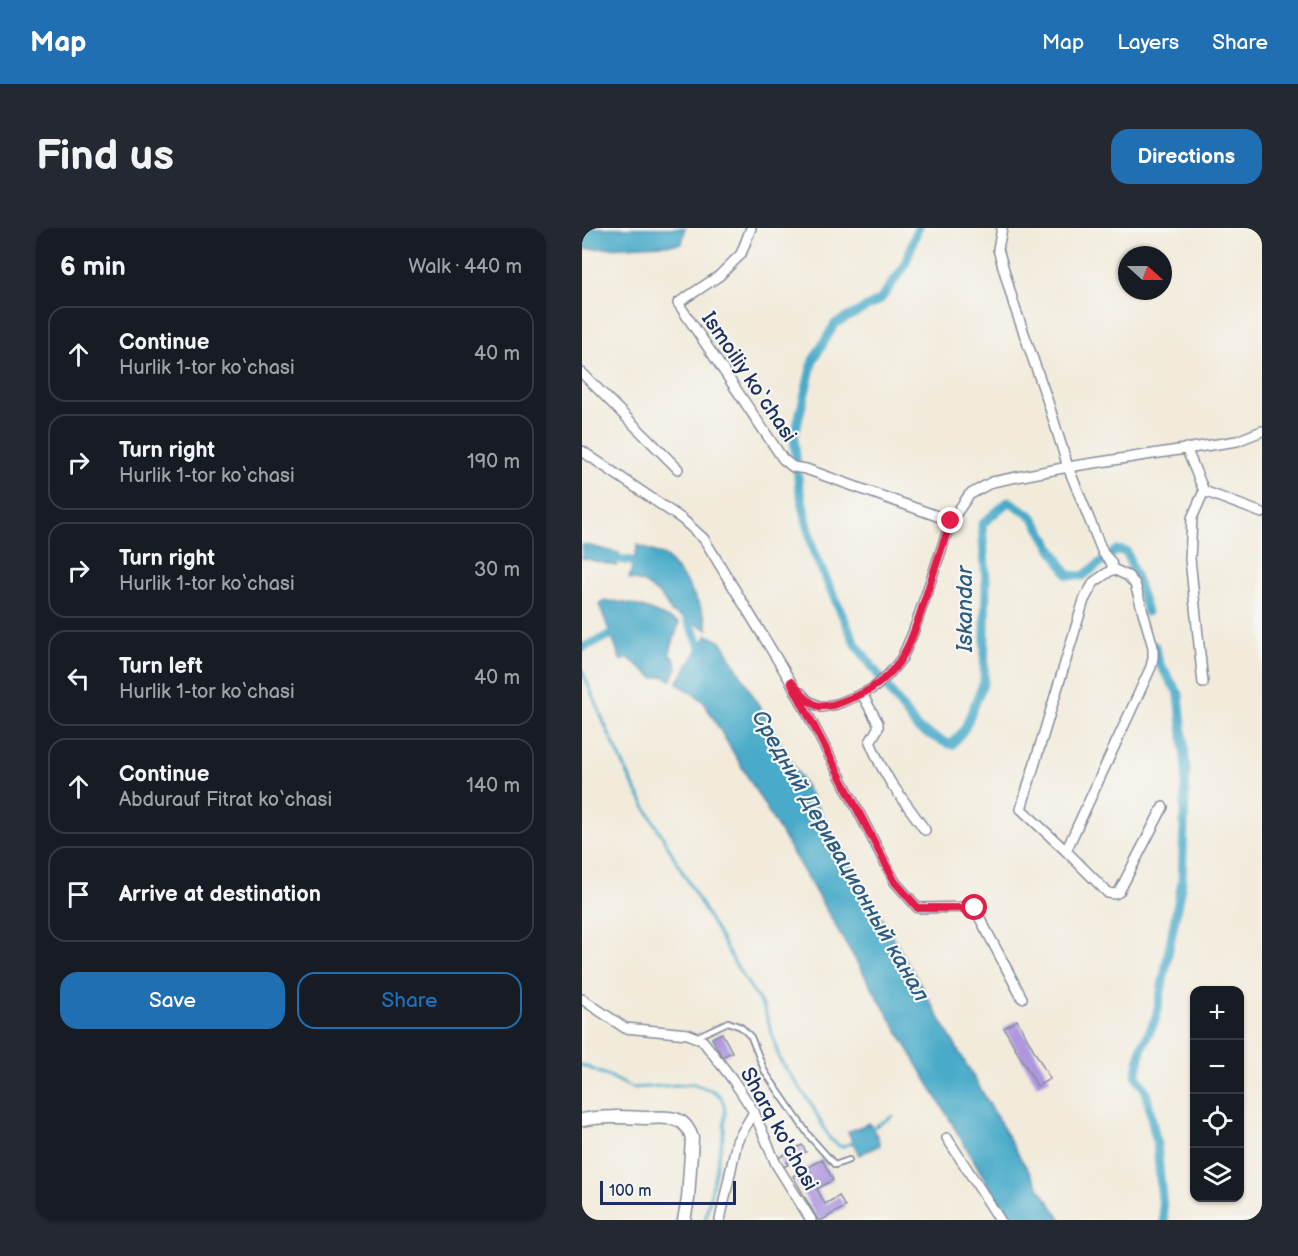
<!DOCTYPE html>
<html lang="en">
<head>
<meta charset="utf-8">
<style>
  body { margin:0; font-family:"Balsamiq Sans",sans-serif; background:#242831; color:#f1f3f6 }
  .controls { position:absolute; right:18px; bottom:18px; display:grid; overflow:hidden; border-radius:12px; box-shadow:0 2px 4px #0004 }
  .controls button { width:54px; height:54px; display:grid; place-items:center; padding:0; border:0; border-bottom:2px solid #363941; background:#171b24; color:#f1f3f6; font:30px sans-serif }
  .compass { position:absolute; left:536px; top:18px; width:54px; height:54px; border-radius:50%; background:#171b24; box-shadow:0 2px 4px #0004; rotate:111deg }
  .scale { position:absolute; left:18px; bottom:15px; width:136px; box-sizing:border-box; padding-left:6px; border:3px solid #1b2f5e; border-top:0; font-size:16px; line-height:21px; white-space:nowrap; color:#1b2f5e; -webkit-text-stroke:4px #f6f6f2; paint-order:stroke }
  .stop { position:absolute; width:18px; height:18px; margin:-14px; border:4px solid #e11d48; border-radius:50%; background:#fff }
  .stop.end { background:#e11d48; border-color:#fff; box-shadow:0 2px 6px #0008 }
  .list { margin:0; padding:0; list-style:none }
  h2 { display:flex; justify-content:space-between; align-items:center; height:78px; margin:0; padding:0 24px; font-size:26px }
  h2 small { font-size:20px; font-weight:400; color:#9ea1a6 }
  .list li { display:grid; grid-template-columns:39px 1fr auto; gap:18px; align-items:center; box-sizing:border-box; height:96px; margin:0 12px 12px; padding:0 12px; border:2px solid #363941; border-radius:18px }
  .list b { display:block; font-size:22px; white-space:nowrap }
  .list p { margin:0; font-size:20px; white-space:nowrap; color:#9ea1a6 }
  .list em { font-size:20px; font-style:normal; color:#9ea1a6 }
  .actions { display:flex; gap:12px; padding:18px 24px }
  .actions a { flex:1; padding:14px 0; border:2px solid #1f6fb2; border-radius:18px; text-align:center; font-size:21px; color:#1f6fb2 }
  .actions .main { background:#1f6fb2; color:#fff }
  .icon { flex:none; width:33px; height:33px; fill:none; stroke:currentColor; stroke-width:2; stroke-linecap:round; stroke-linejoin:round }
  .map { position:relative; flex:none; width:680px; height:992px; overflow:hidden; border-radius:18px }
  header { display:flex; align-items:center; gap:36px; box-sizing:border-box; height:84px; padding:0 30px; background:#1f6fb2; color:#fff }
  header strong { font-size:28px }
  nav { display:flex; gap:33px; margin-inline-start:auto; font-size:21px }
  .intro { display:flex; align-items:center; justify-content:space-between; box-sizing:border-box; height:144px; padding:0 36px }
  h1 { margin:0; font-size:42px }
  .button { padding:15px 27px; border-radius:18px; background:#1f6fb2; color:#fff; font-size:21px; font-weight:700 }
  main { display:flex; gap:36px; padding:0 36px }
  aside { flex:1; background:#171b24; border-radius:18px; box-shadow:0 2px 4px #0004 }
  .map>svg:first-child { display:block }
  .water { fill:#4aabc9; stroke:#326d94; stroke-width:1.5 }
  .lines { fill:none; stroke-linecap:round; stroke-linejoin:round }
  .stream { stroke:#4aabc9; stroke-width:3 }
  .canal { stroke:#4aabc9; stroke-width:9 }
  .building { fill:#ad97df }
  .service-casing { stroke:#868d9c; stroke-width:8 }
  .minor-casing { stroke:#868d9c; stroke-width:12 }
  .tertiary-casing { stroke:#868d9c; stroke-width:15 }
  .service { stroke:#fff; stroke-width:4.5 }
  .minor { stroke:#fff; stroke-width:9 }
  .tertiary { stroke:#fff; stroke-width:12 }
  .route { stroke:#e11d48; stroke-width:8 }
  .labels { text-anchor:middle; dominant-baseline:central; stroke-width:4.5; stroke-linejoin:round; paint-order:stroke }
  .street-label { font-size:21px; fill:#1b2f5e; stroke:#f6f6f2 }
  .water-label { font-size:22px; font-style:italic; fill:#2b5a83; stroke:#f6f6f2 }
</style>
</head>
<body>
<header>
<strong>Map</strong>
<nav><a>Map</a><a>Layers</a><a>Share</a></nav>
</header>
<div class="intro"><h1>Find us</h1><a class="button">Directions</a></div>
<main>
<aside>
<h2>6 min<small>Walk · 440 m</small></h2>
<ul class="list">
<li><svg class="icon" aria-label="ahead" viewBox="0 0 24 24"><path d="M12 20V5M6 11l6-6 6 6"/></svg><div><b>Continue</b><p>Hurlik 1-tor ko‘chasi</p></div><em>40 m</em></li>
<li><svg class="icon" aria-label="right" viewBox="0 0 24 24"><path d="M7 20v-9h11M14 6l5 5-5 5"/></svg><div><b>Turn right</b><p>Hurlik 1-tor ko‘chasi</p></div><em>190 m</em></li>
<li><svg class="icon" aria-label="right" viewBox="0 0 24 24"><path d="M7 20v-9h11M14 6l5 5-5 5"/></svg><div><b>Turn right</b><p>Hurlik 1-tor ko‘chasi</p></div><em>30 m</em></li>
<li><svg class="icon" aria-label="left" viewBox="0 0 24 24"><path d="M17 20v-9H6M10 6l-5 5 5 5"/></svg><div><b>Turn left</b><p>Hurlik 1-tor ko‘chasi</p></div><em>40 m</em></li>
<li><svg class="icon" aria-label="ahead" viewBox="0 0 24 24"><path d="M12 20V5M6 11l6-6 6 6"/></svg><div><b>Continue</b><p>Abdurauf Fitrat ko‘chasi</p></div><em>140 m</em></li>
<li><svg class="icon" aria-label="arrive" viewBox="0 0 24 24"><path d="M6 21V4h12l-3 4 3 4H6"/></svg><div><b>Arrive at destination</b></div></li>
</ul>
<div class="actions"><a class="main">Save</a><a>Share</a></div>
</aside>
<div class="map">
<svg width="680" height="992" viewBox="0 0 680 992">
  <rect width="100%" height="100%" fill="#f6f6f2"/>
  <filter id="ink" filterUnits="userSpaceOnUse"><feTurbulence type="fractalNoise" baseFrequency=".0167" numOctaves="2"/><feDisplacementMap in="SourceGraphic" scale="12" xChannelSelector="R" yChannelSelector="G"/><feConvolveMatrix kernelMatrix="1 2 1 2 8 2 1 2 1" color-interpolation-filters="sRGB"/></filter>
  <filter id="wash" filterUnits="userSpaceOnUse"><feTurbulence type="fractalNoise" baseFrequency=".008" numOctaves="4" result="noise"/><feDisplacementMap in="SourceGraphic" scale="24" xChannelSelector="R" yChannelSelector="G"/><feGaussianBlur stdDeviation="1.35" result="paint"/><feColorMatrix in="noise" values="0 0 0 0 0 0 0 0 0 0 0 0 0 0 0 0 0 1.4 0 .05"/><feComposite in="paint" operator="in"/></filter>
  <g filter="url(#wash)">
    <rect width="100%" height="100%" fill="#f2ebdb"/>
    <g class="water">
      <path d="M0,0h103l-3,16 -96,5 -4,-1z"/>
      <path d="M0,317h4l33,8 -3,13 -34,-8z"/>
      <path d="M56,317l29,12 20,26 9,16 9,17 3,14 -37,-18 -9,-15 -14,-11 -6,-4 -13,-3z"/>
      <path d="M24,373c30,1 47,10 73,22l-10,32 5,3 3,10 -6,12 -8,-4 -9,2 -26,-20 -7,3 -22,-57z"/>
      <path d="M125,407l15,7 299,517 23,36 18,25h-53l-306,-519 -26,-18z"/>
      <path d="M287,895l8,13 3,9 -21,10 -11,-23z"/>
    </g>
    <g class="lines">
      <g class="stream">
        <path d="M0,442l26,62 26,55 103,180 27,41 16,52 30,42 20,37 11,8 14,-5"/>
        <path d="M0,837l31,13 19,10 61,-4 22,8 6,5 3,8 1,7 -1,19 -19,89"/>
        <path d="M287,902l24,-14"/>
      </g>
      <g class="canal">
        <path d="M336,0l-14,39 -24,33 -45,24 -22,36 -19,78 5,49 15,66 41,90 62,85 23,12 12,5 13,-17 19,-46 2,-101 -4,-57 27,-23 24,16 35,58 15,1 34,-26 10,2c6,20 15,40 20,60"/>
        <path d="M25,329l24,4 11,7"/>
        <path d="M102,383l21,45"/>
        <path d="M573,418l4,17 20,31 7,74 -4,113 -26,137 -14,29 -6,29 10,15 11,54 7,75"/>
        <path d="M0,420l30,-14 10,4"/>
      </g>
    </g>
    <g id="blocks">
      <g class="building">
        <path d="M435,792l33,59 -13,7 -33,-58z"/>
        <path d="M140,805l10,19 -10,5 -10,-19z"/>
        <path d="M220,917l4,7 -19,10 1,3 -6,2 -4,-9z"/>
        <path d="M240,931l11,21 -16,9 8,15 14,-8 6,11 -23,13h-4l-25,-44z"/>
      </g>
    </g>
  </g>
  <g filter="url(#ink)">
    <use href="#blocks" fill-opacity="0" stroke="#868d9c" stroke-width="1.5"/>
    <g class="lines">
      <g class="service-casing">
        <path id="service" d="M114,809l32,-15 13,5 10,10 14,35 45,65 25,28 14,-5"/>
      </g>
      <g class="minor-casing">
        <g id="minor">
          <path d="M169,0l-10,26 -22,22 -41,27 105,156 10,8 13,2 145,52"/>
          <path d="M420,0l-4,21 16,56 33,94 21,68 35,86 8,9 2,7 -19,13 -10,18 -63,209 45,42 42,42 7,1 4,-2 44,-85"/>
          <path d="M0,145l96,96"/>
          <path d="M604,220l18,43 58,22"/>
          <path d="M0,223l100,68 22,20 87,143 104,200 23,26 56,-1 48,91"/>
          <path d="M621,455l-13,-124 2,-41 12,-27"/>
          <path d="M219,465l7,8 13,6 16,-3 25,-10 13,-7 14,-13 13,-16 11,-25 38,-112 18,-26 23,-13 76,-15 169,-26 25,-10"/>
          <path d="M280,466l16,29v5l-8,14 10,22 11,19 34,47"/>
          <path d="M484,623l85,-184 2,-9v-11l-18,-63 -7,-8 -15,-7"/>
          <path d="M0,771l43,29 63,6 15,7 30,39 21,32 22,52 35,56"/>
          <path d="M365,910l53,82"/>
          <path d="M138,992l17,-79 17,-29"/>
        </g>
      </g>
      <g class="tertiary-casing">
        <path id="tertiary" d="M0,892c20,-4 41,-3 62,-2 11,0 24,-2 34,2 7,3 12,11 14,18l-4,61 -4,21"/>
      </g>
      <use href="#service" class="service"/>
      <use href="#minor" class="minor"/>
      <use href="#tertiary" class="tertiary"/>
    </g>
  </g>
  <g class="lines" filter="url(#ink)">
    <path class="route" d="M369,293c-9,25 -17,50 -25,75 -9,27 -17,59 -38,79 -11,11 -24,19 -39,24 -32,14 -36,8 -58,-17l104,200 23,26h57"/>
  </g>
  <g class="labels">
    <g class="street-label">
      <text transform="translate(167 149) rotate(56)">Ismoiliy ko‘chasi</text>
      <text transform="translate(197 901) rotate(61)">Sharq ko'chasi</text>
    </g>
    <g class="water-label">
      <text transform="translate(383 381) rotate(-90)">Iskandar</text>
      <text transform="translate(258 628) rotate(60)">Средний Деривационный канал</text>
    </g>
  </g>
</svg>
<div class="controls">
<button>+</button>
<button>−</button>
<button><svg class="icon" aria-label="locate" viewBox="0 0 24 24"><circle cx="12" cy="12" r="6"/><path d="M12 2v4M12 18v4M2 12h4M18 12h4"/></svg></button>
<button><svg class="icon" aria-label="layers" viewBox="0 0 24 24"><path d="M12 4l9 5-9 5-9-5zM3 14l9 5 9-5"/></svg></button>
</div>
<svg class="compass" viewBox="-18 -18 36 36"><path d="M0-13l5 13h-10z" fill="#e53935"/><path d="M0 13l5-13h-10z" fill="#9ea1a6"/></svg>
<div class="scale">100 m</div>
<div class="stop" style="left:393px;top:680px"></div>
<div class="stop end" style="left:369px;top:293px"></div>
</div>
</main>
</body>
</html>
